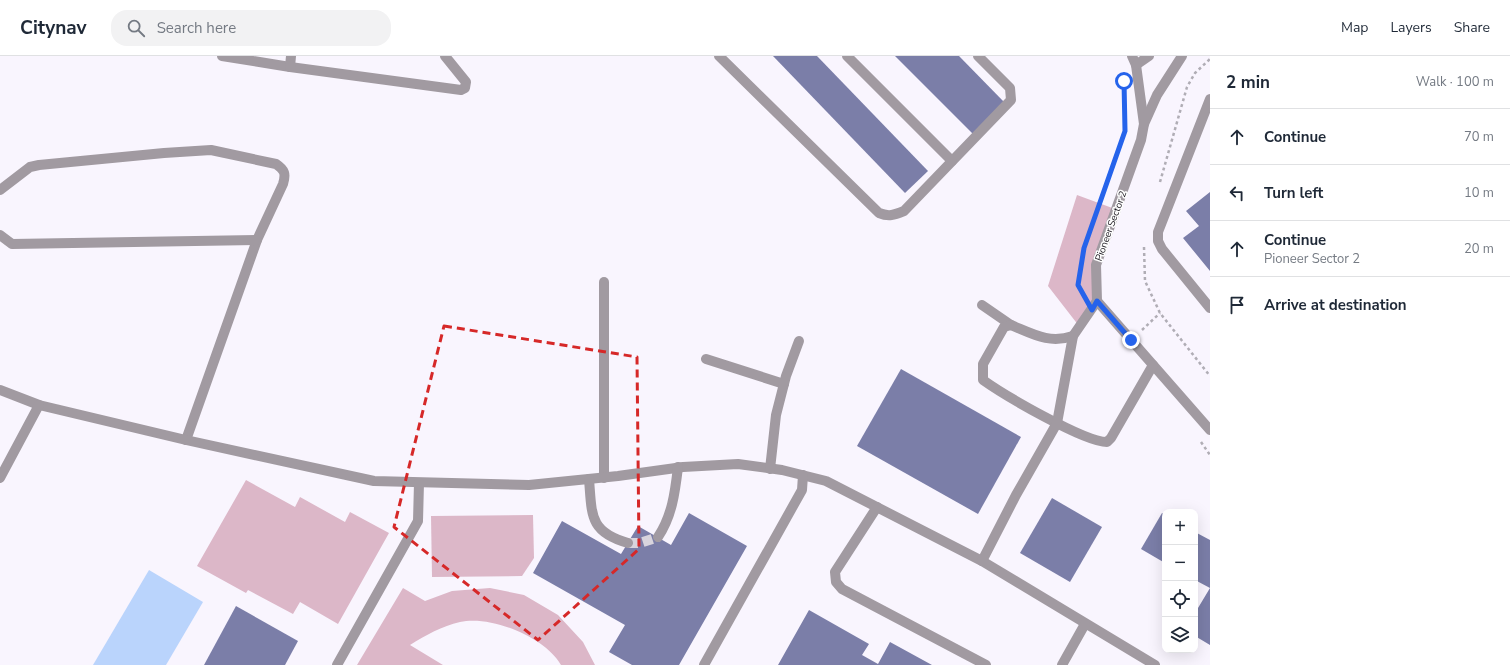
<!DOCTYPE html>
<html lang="en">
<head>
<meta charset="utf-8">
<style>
  body { margin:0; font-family:"Nunito Sans",sans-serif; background:#f2f2f3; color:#1f2937 }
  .controls { position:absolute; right:12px; bottom:12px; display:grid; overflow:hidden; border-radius:8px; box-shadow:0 4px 16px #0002 }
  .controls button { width:36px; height:36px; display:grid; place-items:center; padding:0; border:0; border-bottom:1px solid #e0e1e3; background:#fff; color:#1f2937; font:20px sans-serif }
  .stop { position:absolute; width:12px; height:12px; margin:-9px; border:3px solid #2563eb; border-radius:50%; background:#fff }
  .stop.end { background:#2563eb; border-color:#fff; box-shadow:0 1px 4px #0008 }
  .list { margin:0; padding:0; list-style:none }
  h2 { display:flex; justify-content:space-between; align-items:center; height:52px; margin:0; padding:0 16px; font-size:17px }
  h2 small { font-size:13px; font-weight:400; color:#747a83 }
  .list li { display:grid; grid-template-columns:26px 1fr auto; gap:12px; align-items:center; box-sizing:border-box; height:56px; padding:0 16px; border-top:1px solid #e0e1e3 }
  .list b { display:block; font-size:15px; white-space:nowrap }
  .list p { margin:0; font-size:13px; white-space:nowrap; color:#747a83 }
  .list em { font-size:13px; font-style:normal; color:#747a83 }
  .icon { flex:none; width:22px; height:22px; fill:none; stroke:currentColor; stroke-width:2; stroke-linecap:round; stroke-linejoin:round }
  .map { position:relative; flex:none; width:1210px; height:609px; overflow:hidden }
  header { display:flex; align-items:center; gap:24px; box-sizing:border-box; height:56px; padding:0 20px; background:#fff; border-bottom:1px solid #e0e1e3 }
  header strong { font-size:19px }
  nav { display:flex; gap:22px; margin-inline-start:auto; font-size:14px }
  .search { width:280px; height:36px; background:#f2f2f3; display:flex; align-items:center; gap:10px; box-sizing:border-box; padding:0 14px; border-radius:16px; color:#747a83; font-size:15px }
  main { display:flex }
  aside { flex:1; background:#fff }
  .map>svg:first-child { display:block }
  .green { fill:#dcb7c8 }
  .water { fill:#bad4fc }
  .building { fill:#7b7ea8 }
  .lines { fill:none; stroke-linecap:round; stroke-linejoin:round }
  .minor-tunnel { stroke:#d8d4dd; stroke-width:10; stroke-dasharray:10 5; stroke-linecap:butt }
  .path { stroke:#b0adb5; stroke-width:2.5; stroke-dasharray:3 3; stroke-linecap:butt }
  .minor { stroke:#a19aa1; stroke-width:10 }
  .route { stroke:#2563eb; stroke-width:5 }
  .marked { fill:none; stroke:#d62828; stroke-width:3; stroke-dasharray:8 5; stroke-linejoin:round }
  .labels { text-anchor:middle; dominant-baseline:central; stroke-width:3; stroke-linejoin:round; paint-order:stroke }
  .street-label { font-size:10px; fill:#1f1c23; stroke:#fff }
</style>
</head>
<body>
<header>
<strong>Citynav</strong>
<div class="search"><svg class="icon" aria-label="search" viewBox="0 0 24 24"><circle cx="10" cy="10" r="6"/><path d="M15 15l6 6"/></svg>Search here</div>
<nav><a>Map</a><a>Layers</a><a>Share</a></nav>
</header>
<main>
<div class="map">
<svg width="1210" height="609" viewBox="0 0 1210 609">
  <rect width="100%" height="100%" fill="#f9f5fe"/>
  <g class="green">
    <path d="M1077,139l38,14 -20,57 2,35 -18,25 -31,-40z"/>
    <path d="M246,424l49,27 5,-10 45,25 5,-10 39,21 -51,91 -38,-22 -7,12 -45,-24 -2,3 -49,-27z"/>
    <path d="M533,459l1,43 -12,18 -90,1 -1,-61z"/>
    <path d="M403,532l22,13 27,-10 38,-3 34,7 34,20 25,27 12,23h-34c-16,-28 -70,-50 -101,-43 -18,4 -34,13 -50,23l33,20h-86z"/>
  </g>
  <path class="water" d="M149,514l54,32 -37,63h-73z"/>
  <g class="building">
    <path d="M773,0h44l111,115 -23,22z"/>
    <path d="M895,0h64l46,47 -32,31z"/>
    <path d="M1210,136v79l-27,-33 16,-12 -13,-15z"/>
    <path d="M901,313l120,68 -43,77 -121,-68z"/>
    <path d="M1052,442l50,29 -32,55 -50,-29z"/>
    <path d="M689,457l58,33 -68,119h-47l-23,-13 16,-27 -92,-52 29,-52 59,33 17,-28 33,19z"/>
    <path d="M1162,457l3,2v48l-24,-14z"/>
    <path d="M1195,476l15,8v105l-15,-9v-23l15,-25 -15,-8z"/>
    <path d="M236,550l62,35 -13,24h-81z"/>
    <path d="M809,554l60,34 -7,11 16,9 12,-22 42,23h-154z"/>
  </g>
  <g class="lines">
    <path class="minor-tunnel" d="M628,487h12l18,-6"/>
    <g class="path">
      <path d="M1160,126l27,-95 8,-14 15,-14"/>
      <path d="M1144,191l1,34 15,32 50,63"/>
      <path d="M1084,194l41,-119v-29"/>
      <path d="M1080,217l-2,12 3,6"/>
      <path d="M1142,274l18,-17"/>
      <path d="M1201,386l9,13"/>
    </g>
    <g class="minor">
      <path d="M222,0l68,11 171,23 4,-2 1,-6 -21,-26"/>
      <path d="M719,0l160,157c10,4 15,2 25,-2l107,-111 -1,-12 -32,-32"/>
      <path d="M847,0l105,105"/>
      <path d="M1132,0l4,9 8,59 -3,16 -45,125 1,36 113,129"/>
      <path d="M1136,9l13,-9"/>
      <path d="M290,11l1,-11"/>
      <path d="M1210,43l-52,133v9l4,8 48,59"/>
      <path d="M1144,68l13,-29 25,-39"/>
      <path d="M0,134l30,-23 9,-2 125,-12 47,-3 65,14c9,6 10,10 7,20l-26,56 -71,200"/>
      <path d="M0,179l12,9 245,-4"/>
      <path d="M604,226v196"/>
      <path d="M982,249l29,20"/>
      <path d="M1073,280c-24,8 -40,-2 -62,-11l-7,2 -21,37v16c21,15 101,62 124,62l4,-4 42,-73"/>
      <path d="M706,303l78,25"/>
      <path d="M0,334l39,15 147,35 188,41 155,4 89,-9 65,-9 55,-3 44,6 44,11 156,80 173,104"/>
      <path d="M770,413l6,-54 10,-39 13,-35"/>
      <path d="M0,422l39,-73"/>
      <path d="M589,423c3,36 0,53 39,64"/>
      <path d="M877,451l-42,65 1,10 6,7 144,76"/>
      <path d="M658,481c14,-21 17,-44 20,-70"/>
      <path d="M982,505l34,-66 41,-72 16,-87 24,-35"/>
      <path d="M337,609l81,-144 1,-38"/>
      <path d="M704,609l98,-175 1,-15"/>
      <path d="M1062,609l23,-41"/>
    </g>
  </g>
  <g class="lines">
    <path class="route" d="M1124,25l1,50 -41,117 -6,37 14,25 5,-9 34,39"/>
  </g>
  <path class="marked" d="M444,270l193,31 2,192 -101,91 -144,-113z"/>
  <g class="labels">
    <g class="street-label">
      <text transform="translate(1111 170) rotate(-70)">Pioneer Sector 2</text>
    </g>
  </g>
</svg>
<div class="controls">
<button>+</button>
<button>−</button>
<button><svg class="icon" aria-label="locate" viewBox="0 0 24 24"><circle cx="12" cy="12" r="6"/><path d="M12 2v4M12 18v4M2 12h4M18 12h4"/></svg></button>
<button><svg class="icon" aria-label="layers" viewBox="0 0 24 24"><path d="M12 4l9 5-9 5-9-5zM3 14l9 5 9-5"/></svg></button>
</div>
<div class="stop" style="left:1124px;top:25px"></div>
<div class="stop end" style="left:1131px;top:284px"></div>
</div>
<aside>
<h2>2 min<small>Walk · 100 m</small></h2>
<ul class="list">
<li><svg class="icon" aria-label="ahead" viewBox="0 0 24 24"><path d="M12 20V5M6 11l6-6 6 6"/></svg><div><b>Continue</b></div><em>70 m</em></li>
<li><svg class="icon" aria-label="left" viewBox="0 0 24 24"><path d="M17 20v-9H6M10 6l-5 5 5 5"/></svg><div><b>Turn left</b></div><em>10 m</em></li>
<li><svg class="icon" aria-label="ahead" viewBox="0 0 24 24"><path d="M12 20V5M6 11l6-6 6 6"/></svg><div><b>Continue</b><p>Pioneer Sector 2</p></div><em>20 m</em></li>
<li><svg class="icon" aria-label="arrive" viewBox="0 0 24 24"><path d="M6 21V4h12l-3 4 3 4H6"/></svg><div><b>Arrive at destination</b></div></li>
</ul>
</aside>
</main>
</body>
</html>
